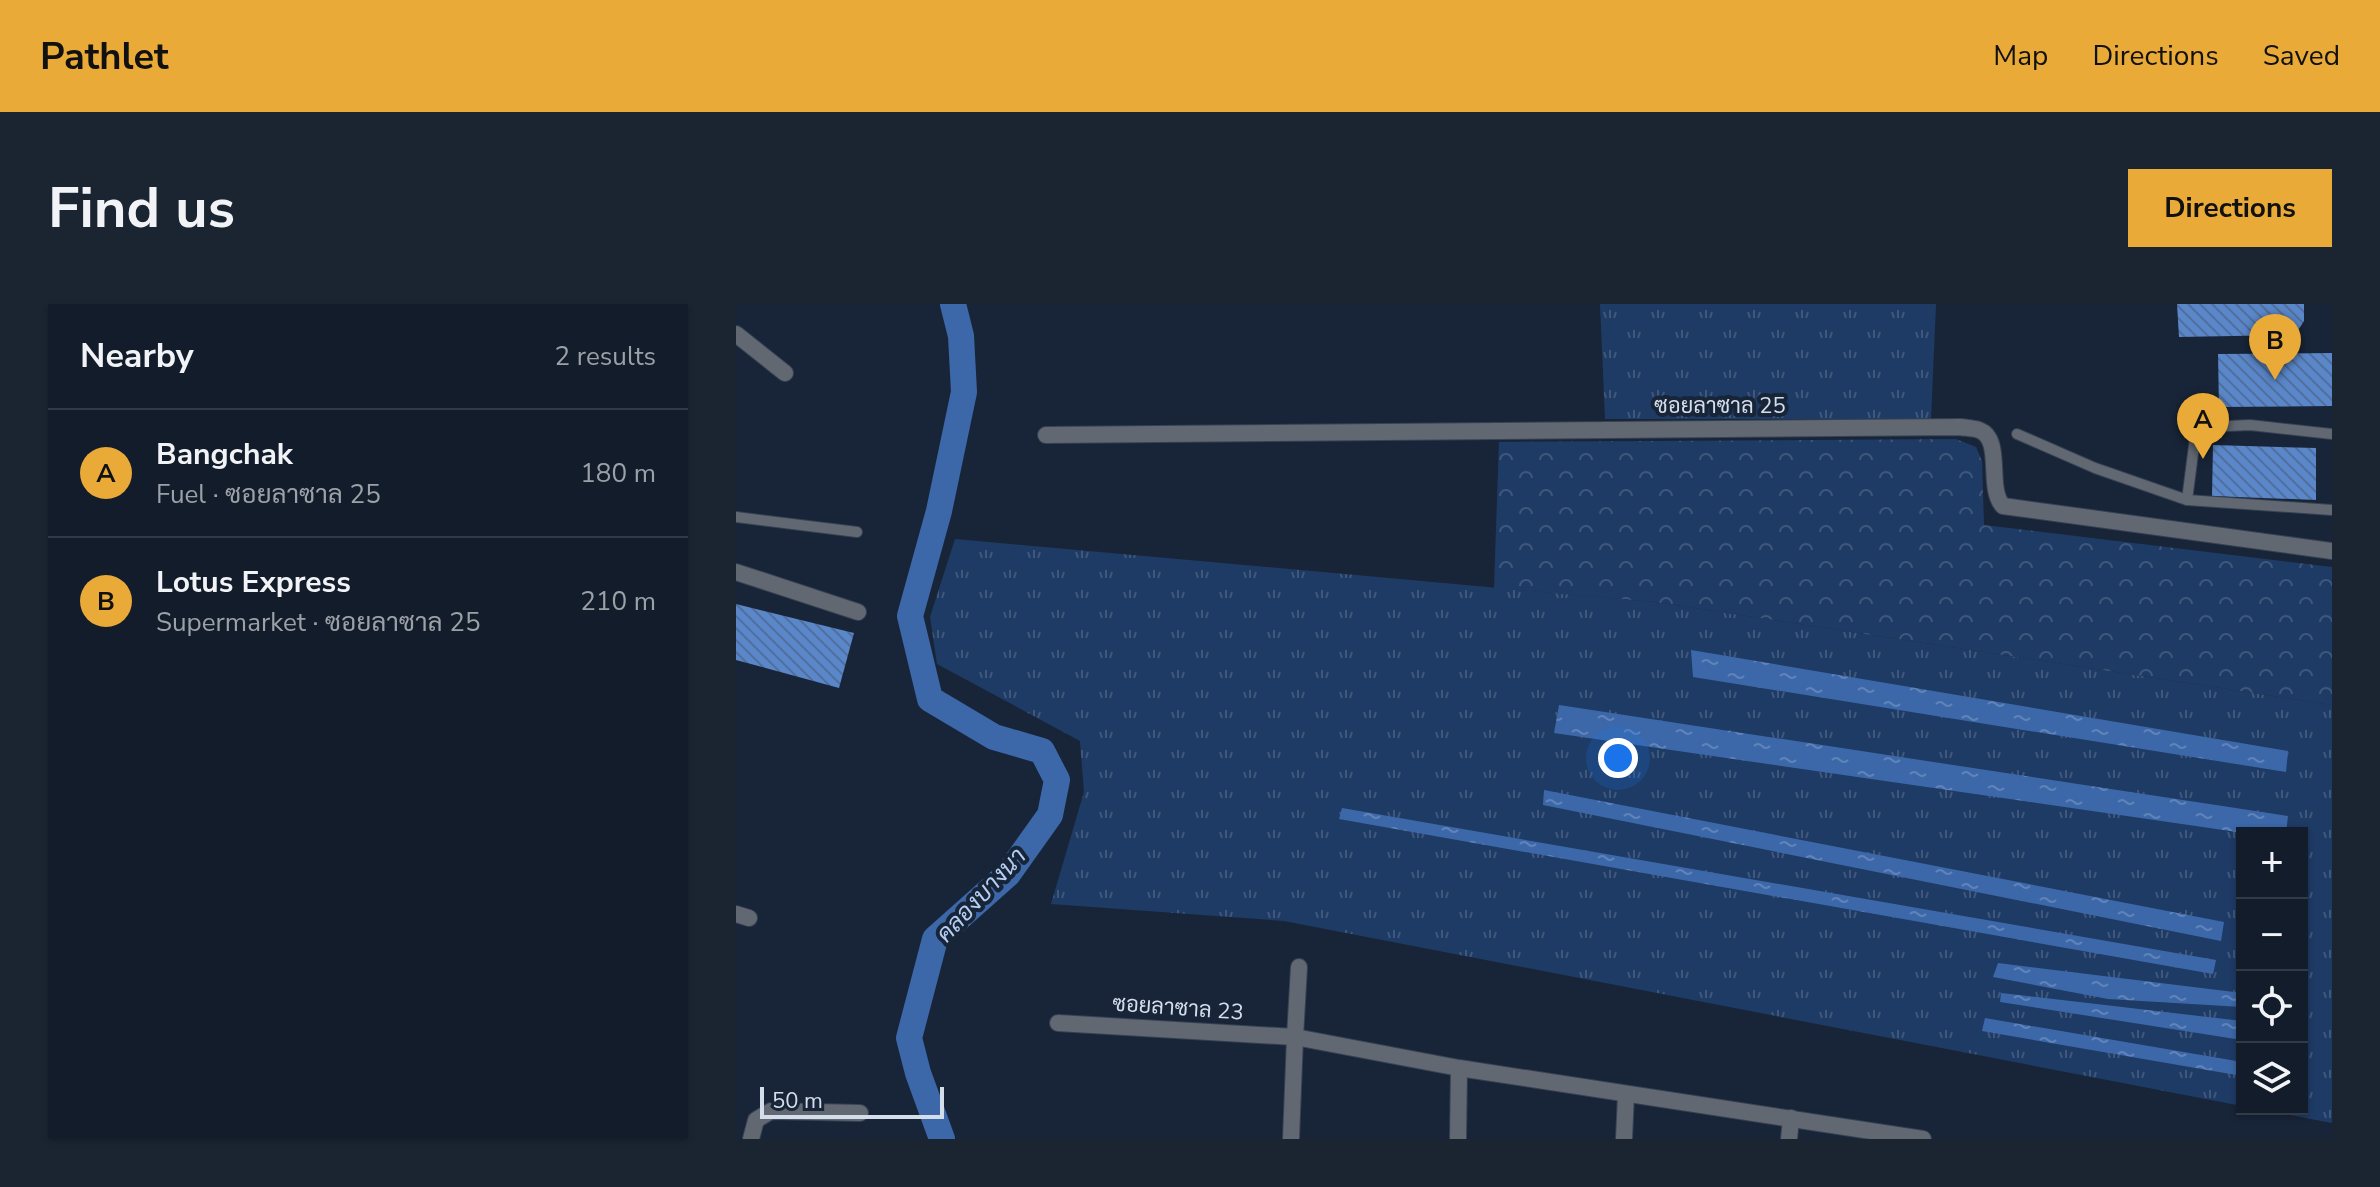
<!DOCTYPE html>
<html lang="en">
<head>
<meta charset="utf-8">
<style>
  body { margin:0; font-family:"Nunito Sans",Sarabun,sans-serif; background:#1b2532; color:#f1f3f6 }
  .controls { position:absolute; right:24px; bottom:24px; display:grid; overflow:hidden; border-radius:0px; box-shadow:0 2px 6px #0004 }
  .controls button { width:72px; height:72px; display:grid; place-items:center; padding:0; border:0; border-bottom:2px solid #313a47; background:#121c2a; color:#f1f3f6; font:40px sans-serif }
  .scale { position:absolute; left:24px; bottom:20px; width:184px; box-sizing:border-box; padding-left:8px; border:4px solid #d4ddea; border-top:0; font-size:22px; line-height:28px; white-space:nowrap; color:#d4ddea; -webkit-text-stroke:6px #182538; paint-order:stroke }
  .you { position:absolute; left:882px; top:454px; width:28px; height:28px; margin:-20px; border:6px solid #fff; border-radius:50%; background:#1a73e8; box-shadow:0 0 0 12px #1a73e833 }
  .badge { display:grid; place-items:center; width:52px; height:52px; border-radius:50%; background:#e9aa38; color:#111; font-size:26px; font-weight:700 }
  .pin { position:absolute; translate:-50% -66px; filter:drop-shadow(0 2px 4px #0008) }
  .pin::after { content:''; position:absolute; top:42px; width:28px; height:24px; background:inherit; clip-path:polygon(0 0,100% 0,50% 100%) }
  .list { margin:0; padding:0; list-style:none }
  h2 { display:flex; justify-content:space-between; align-items:center; height:104px; margin:0; padding:0 32px; font-size:34px }
  h2 small { font-size:26px; font-weight:400; color:#9ca1a8 }
  .list li { display:grid; grid-template-columns:52px 1fr auto; gap:24px; align-items:center; box-sizing:border-box; height:128px; padding:0 32px; border-top:2px solid #313a47 }
  .list b { display:block; font-size:30px; white-space:nowrap }
  .list p { margin:0; font-size:26px; white-space:nowrap; color:#9ca1a8 }
  .list em { font-size:26px; font-style:normal; color:#9ca1a8 }
  .icon { flex:none; width:44px; height:44px; fill:none; stroke:currentColor; stroke-width:2; stroke-linecap:round; stroke-linejoin:round }
  .map { position:relative; flex:none; width:1596px; height:835px; overflow:hidden; border-radius:0px }
  header { display:flex; align-items:center; gap:48px; box-sizing:border-box; height:112px; padding:0 40px; background:#e9aa38; color:#111 }
  header strong { font-size:38px }
  nav { display:flex; gap:44px; margin-inline-start:auto; font-size:28px }
  .intro { display:flex; align-items:center; justify-content:space-between; box-sizing:border-box; height:192px; padding:0 48px }
  h1 { margin:0; font-size:56px }
  .button { padding:20px 36px; border-radius:0px; background:#e9aa38; color:#111; font-size:28px; font-weight:700 }
  main { display:flex; gap:48px; padding:0 48px }
  aside { flex:1; background:#121c2a; border-radius:0px; box-shadow:0 2px 6px #0004 }
  .map>svg:first-child { display:block }
  .grass { fill:url(#grass-tufts) }
  .forest { fill:url(#forest-crowns) }
  .water { fill:url(#water-ripples) }
  .lines { fill:none; stroke-linecap:round; stroke-linejoin:round }
  .canal { stroke:#3c68a9; stroke-width:26 }
  .building { fill:url(#building-back-hatch) }
  .lane-casing { stroke:#364254; stroke-width:12 }
  .street-casing { stroke:#364254; stroke-width:18 }
  .lane { stroke:#616872; stroke-width:10 }
  .street { stroke:#616872; stroke-width:16 }
  .labels { text-anchor:middle; dominant-baseline:central; stroke-width:8; stroke-linejoin:round; paint-order:stroke }
  .street-label { font-size:22px; fill:#d4ddea; stroke:#182538 }
  .water-label { font-size:24px; font-style:italic; fill:#b5cef2; stroke:#182538 }
</style>
</head>
<body>
<header>
<strong>Pathlet</strong>
<nav><a>Map</a><a>Directions</a><a>Saved</a></nav>
</header>
<div class="intro"><h1>Find us</h1><a class="button">Directions</a></div>
<main>
<aside>
<h2>Nearby<small>2 results</small></h2>
<ul class="list">
<li><span class="badge">A</span><div><b>Bangchak</b><p>Fuel · ซอยลาซาล 25</p></div><em>180 m</em></li>
<li><span class="badge">B</span><div><b>Lotus Express</b><p>Supermarket · ซอยลาซาล 25</p></div><em>210 m</em></li>
</ul>
</aside>
<div class="map">
<svg width="1596" height="835" viewBox="0 0 1596 835">
  <defs>
    <pattern id="grass-tufts" width="24" height="20" patternUnits="userSpaceOnUse" patternTransform="scale(2)"><rect width="24" height="20" fill="#1e3b65"/><path d="M3 7l-1-3M5 7V3M7 7l1-3M15 17l-1-3M17 17v-4M19 17l1-3" fill="none" stroke="#3e577b"/></pattern>
    <pattern id="forest-crowns" width="20" height="18" patternUnits="userSpaceOnUse" patternTransform="scale(2)"><rect width="20" height="18" fill="#1e3b65"/><path d="M2 6a3 3 0 1 1 6 0M12 15a3 3 0 1 1 6 0" fill="none" stroke="#3e577b"/></pattern>
    <pattern id="water-ripples" width="26" height="14" patternUnits="userSpaceOnUse" patternTransform="scale(2)"><rect width="26" height="14" fill="#3c68a9"/><path d="M2 4q2-2 4 0t4 0M15 11q2-2 4 0t4 0" fill="none" stroke="#6084b9"/></pattern>
    <pattern id="building-back-hatch" width="6" height="6" patternUnits="userSpaceOnUse" patternTransform="scale(2)"><rect width="6" height="6" fill="#5a87ca"/><path d="M-1 5l2 2M0 0l6 6M5-1l2 2" fill="none" stroke="#516f9c"/></pattern>
  </defs>
  <rect width="100%" height="100%" fill="#182538"/>
  <g class="grass">
    <path d="M864,0h336l-5,115h-326z"/>
    <path d="M219,235l700,63 677,103v418l-74,-14h44v-276h-60v273l-958,-185 -233,-17 33,-112 -4,-51 -143,-77 -7,-47z"/>
  </g>
  <path class="forest" d="M1220,135l20,8 6,14 2,64 348,42v138l-677,-103 -161,-14 5,-146z"/>
  <g class="water">
    <path d="M955,346l597,101 -2,21 -593,-95z"/>
    <path d="M823,401l729,111 -2,17h-42l-690,-100z"/>
    <path d="M808,486l680,132 -3,19 -678,-136z"/>
    <path d="M606,504l874,152 -3,14 -874,-155z"/>
    <path d="M1262,659l244,30v14l-134,-8 -115,-22z"/>
    <path d="M1265,689l241,28v19l-242,-38z"/>
    <path d="M1249,714l257,44v14l-260,-45z"/>
  </g>
  <g class="lines">
    <path class="canal" d="M206,835l-24,-66 -9,-35 26,-99 73,-65 42,-59 7,-35 -15,-29 -48,-14 -64,-38 -20,-83 29,-105 25,-119 -3,-56 -8,-32"/>
  </g>
  <g class="building">
    <path d="M1441,0h127v17l-9,14 -116,2z"/>
    <path d="M1596,49v53l-113,1 -1,-53z"/>
    <path d="M1477,141l103,3v52l-104,-4z"/>
    <path d="M0,300l118,29 -15,55 -103,-28z"/>
  </g>
  <g class="lines">
    <g class="lane-casing">
      <g id="lane">
        <path d="M1281,130l78,34 92,32"/>
        <path d="M1596,130l-82,-9 -43,2 -12,11 -8,62 145,10"/>
        <path d="M0,213l121,15"/>
      </g>
    </g>
    <g class="street-casing">
      <g id="street">
        <path d="M0,30l49,39"/>
        <path d="M310,131l914,-8c6,1 13,1 19,3 25,9 7,58 24,76l329,45"/>
        <path d="M0,268l122,40"/>
        <path d="M0,610l13,4"/>
        <path d="M322,719l237,14 4,-70"/>
        <path d="M15,835l5,-19 15,-9 89,2"/>
        <path d="M555,835l4,-102 164,31 464,71"/>
        <path d="M722,835l1,-71"/>
        <path d="M888,835l2,-45"/>
        <path d="M1053,835l2,-21"/>
      </g>
    </g>
    <use href="#lane" class="lane"/>
    <use href="#street" class="street"/>
  </g>
  <g class="labels">
    <g class="street-label">
      <text x="984" y="102">ซอยลาซาล 25</text>
      <text transform="translate(442 704) rotate(4)">ซอยลาซาล 23</text>
    </g>
    <g class="water-label">
      <text transform="translate(245 591) rotate(-47)">คลองบางนา</text>
    </g>
  </g>
</svg>
<div class="controls">
<button>+</button>
<button>−</button>
<button><svg class="icon" aria-label="locate" viewBox="0 0 24 24"><circle cx="12" cy="12" r="6"/><path d="M12 2v4M12 18v4M2 12h4M18 12h4"/></svg></button>
<button><svg class="icon" aria-label="layers" viewBox="0 0 24 24"><path d="M12 4l9 5-9 5-9-5zM3 14l9 5 9-5"/></svg></button>
</div>
<div class="scale">50 m</div>
<div class="you"></div>
<div class="pin badge" style="left:1467px;top:155px">A</div>
<div class="pin badge" style="left:1539px;top:76px">B</div>
</div>
</main>
</body>
</html>
